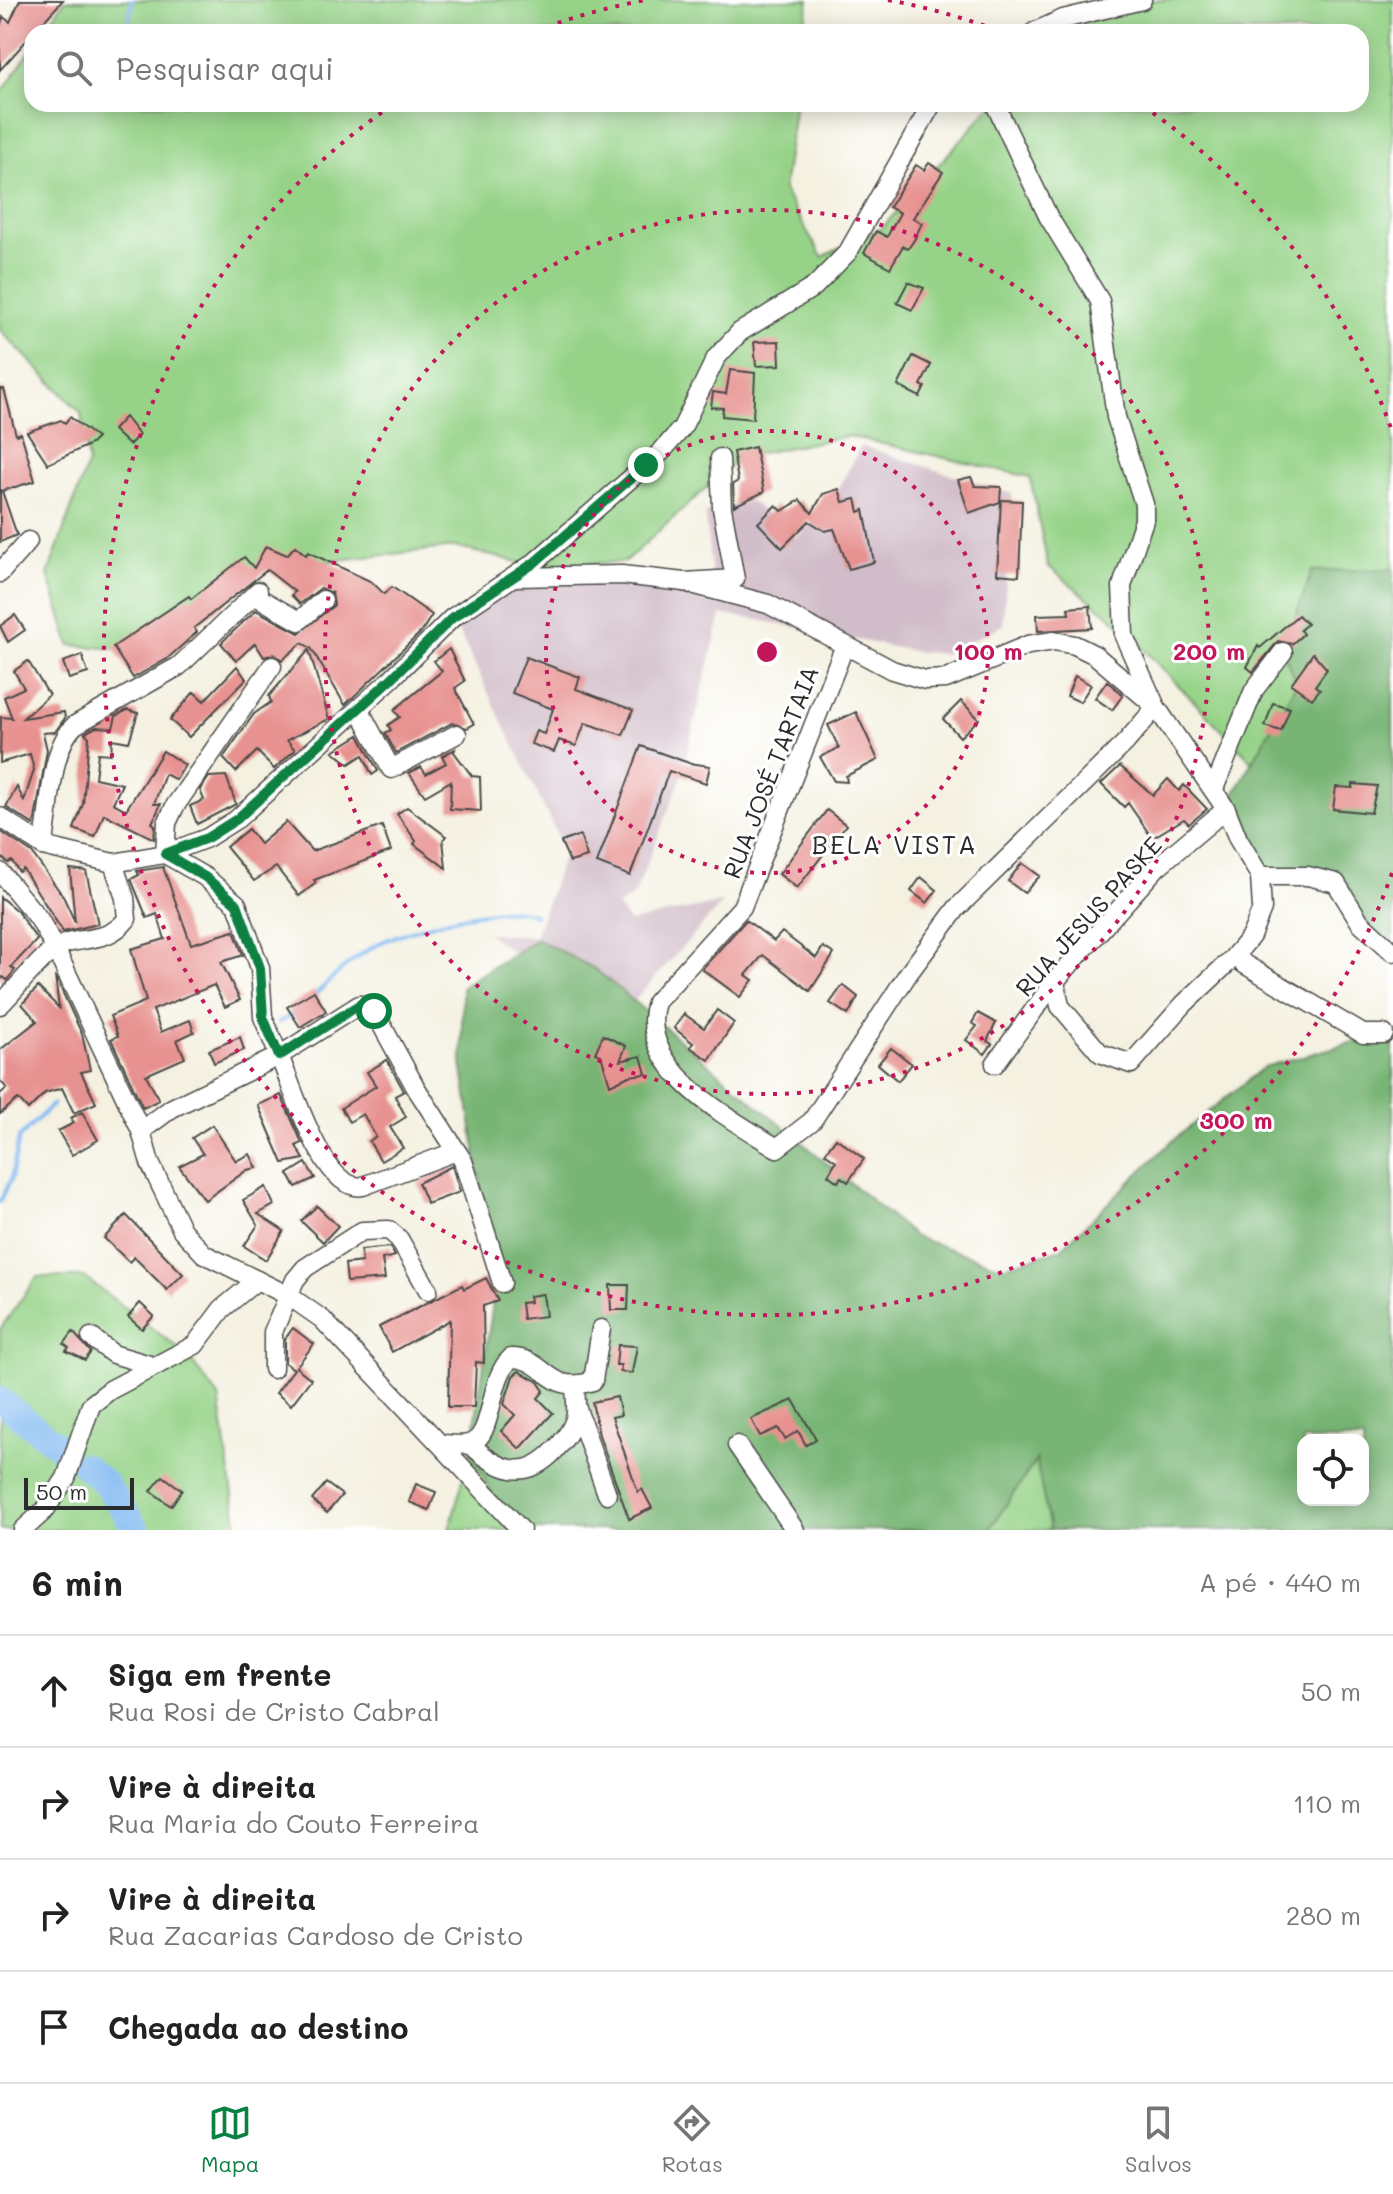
<!DOCTYPE html>
<html lang="pt">
<head>
<meta charset="utf-8">
<style>
  body { margin:0; font-family:Mali,sans-serif; background:#f6f6f6; color:#222 }
  .controls { position:absolute; right:24px; bottom:24px; display:grid; overflow:hidden; border-radius:16px; box-shadow:0 4px 20px #0003 }
  .controls button { width:72px; height:72px; display:grid; place-items:center; padding:0; border:0; border-bottom:2px solid #e0e0e0; background:#fff; color:#222; font:40px sans-serif }
  .scale { position:absolute; left:24px; bottom:20px; width:110px; box-sizing:border-box; padding-left:8px; border:4px solid #2b2b2b; border-top:0; font-size:22px; line-height:28px; white-space:nowrap; color:#2b2b2b; -webkit-text-stroke:6px #fff; paint-order:stroke }
  .stop { position:absolute; width:24px; height:24px; margin:-18px; border:6px solid #0b8043; border-radius:50%; background:#fff }
  .stop.end { background:#0b8043; border-color:#fff; box-shadow:0 2px 8px #0008 }
  .list { margin:0; padding:0; list-style:none }
  h2 { display:flex; justify-content:space-between; align-items:center; height:104px; margin:0; padding:0 32px; font-size:34px }
  h2 small { font-size:26px; font-weight:400; color:#767676 }
  .list li { display:grid; grid-template-columns:52px 1fr auto; gap:24px; align-items:center; box-sizing:border-box; height:112px; padding:0 32px; border-top:2px solid #e0e0e0 }
  .list b { display:block; font-size:30px; white-space:nowrap }
  .list p { margin:0; font-size:26px; white-space:nowrap; color:#767676 }
  .list em { font-size:26px; font-style:normal; color:#767676 }
  .icon { flex:none; width:44px; height:44px; fill:none; stroke:currentColor; stroke-width:2; stroke-linecap:round; stroke-linejoin:round }
  .map { position:relative; flex:none; width:1393px; height:1530px; overflow:hidden }
  .search { position:absolute; background:#fff; box-shadow:0 4px 20px #0003; left:24px; right:24px; top:24px; height:88px; display:flex; align-items:center; gap:20px; box-sizing:border-box; padding:0 28px; border-radius:24px; color:#767676; font-size:30px }
  .sheet { height:552px; background:#fff }
  nav { display:flex; justify-content:space-around; align-items:center; box-sizing:border-box; height:112px; border-top:2px solid #e0e0e0; background:#fff; font-size:22px; color:#767676 }
  nav a { display:grid; justify-items:center; gap:4px }
  nav .on { color:#0b8043 }
  .map>svg:first-child { display:block }
  .industrial { fill:#d1bdc9 }
  .green { fill:#96d388; stroke:#607f5a; stroke-width:2 }
  .forest { fill:#78b574; stroke:#527050; stroke-width:2; fill-rule:evenodd }
  .lines { fill:none; stroke-linecap:round; stroke-linejoin:round }
  .stream { stroke:#82baf2; stroke-width:4 }
  .river { stroke:#82baf2; stroke-width:26 }
  .building { fill:#e79290 }
  .minor-casing { stroke:#494946; stroke-width:21 }
  .minor { stroke:#fff; stroke-width:18 }
  .route { stroke:#0b8043; stroke-width:10 }
  .ring { fill:none; stroke:#c2185b; stroke-width:4; stroke-dasharray:4 8 }
  .labels { text-anchor:middle; dominant-baseline:central; stroke-width:6; stroke-linejoin:round; paint-order:stroke }
  .street-label { font-size:24px; fill:#2b2b2b; stroke:#fff }
  .neighbourhood-label { font-size:26px; letter-spacing:2px; fill:#2b2b2b; stroke:#fff }
  .centre { fill:#c2185b; stroke:#fff; stroke-width:4 }
  .ring-label { font-size:24px; text-anchor:middle; font-weight:bold; fill:#c2185b; stroke:#fff; stroke-width:6; stroke-linejoin:round; paint-order:stroke }
</style>
</head>
<body>
<div class="map">
<svg width="1393" height="1530" viewBox="0 0 1393 1530">
  <rect width="100%" height="100%" fill="#fff"/>
  <filter id="ink" filterUnits="userSpaceOnUse"><feTurbulence type="fractalNoise" baseFrequency=".0125" numOctaves="2"/><feDisplacementMap in="SourceGraphic" scale="16" xChannelSelector="R" yChannelSelector="G"/><feConvolveMatrix kernelMatrix="1 2 1 2 8 2 1 2 1" color-interpolation-filters="sRGB"/></filter>
  <filter id="wash" filterUnits="userSpaceOnUse"><feTurbulence type="fractalNoise" baseFrequency=".006" numOctaves="4" result="noise"/><feDisplacementMap in="SourceGraphic" scale="32" xChannelSelector="R" yChannelSelector="G"/><feGaussianBlur stdDeviation="1.8" result="paint"/><feColorMatrix in="noise" values="0 0 0 0 0 0 0 0 0 0 0 0 0 0 0 0 0 1.4 0 .05"/><feComposite in="paint" operator="in"/></filter>
  <g filter="url(#wash)">
    <rect width="100%" height="100%" fill="#f4f1e1"/>
    <path class="industrial" d="M861,446l151,48 -9,131 -60,29 -31,-3 -158,-32 -33,-4 -42,169 -45,112 -17,10 13,16 93,-20 -103,115 -52,-24 -81,-60 48,3 30,-85 -113,-233 60,-41 201,10 -8,-74 45,-12 46,37 33,-32z"/>
    <g class="green">
      <path d="M65,0h744l-5,32h-761z"/>
      <path d="M1107,0h286v849l-51,44 -63,-104 -161,-166 -70,-57 -18,-89 -182,-41 -108,21 -115,105 -91,4 -79,-19 -195,22 -142,80 -48,-4 -22,-71 40,-112 -7,-49 -81,-83v-235l32,-47v56h763l-12,86 39,67 60,-29 111,-124h368v-72h-290z"/>
      <path d="M37,1277h47l101,76 34,44 19,133h-238v-201z"/>
      <path d="M471,1450l38,80h-60z"/>
      <path d="M1037,1459l13,71h-61z"/>
    </g>
    <g class="forest">
      <path d="M1393,569v382l-51,-58 7,-6 -10,-15 -79,4 -34,-67 71,-127 -14,-30 29,-81z"/>
      <path d="M537,939l58,30 320,268 88,30 58,-18 110,-107 93,-75 129,-36v499h-343l-14,-70 -47,70h-480l-38,-80 25,-167 -34,-219v-78zM1303,1440h60v60h-60z"/>
    </g>
    <g class="lines">
      <g class="stream">
        <path d="M127,32l5,-32"/>
        <path d="M314,996c19,-19 40,-39 64,-52 27,-15 130,-44 157,-29"/>
        <path d="M279,1023l16,-11"/>
        <path d="M0,1202l11,-23 8,-41 34,-34"/>
        <path d="M964,1528l8,2"/>
      </g>
      <g class="river">
        <path d="M0,1400l64,51"/>
        <path d="M84,1466l21,17 32,47"/>
      </g>
    </g>
    <g id="blocks">
      <g class="building">
        <path d="M20,0h43l-63,70v-43l3,-10 7,5z"/>
        <path d="M929,163l14,9 -30,46 9,5 -8,17 -6,9 -5,-3 -13,22 -26,-15 12,-22 11,6 13,-24 -11,-6 27,-42 8,5z"/>
        <path d="M908,282l16,6 -12,22 -15,-7z"/>
        <path d="M779,341l1,24 -24,1 -2,-24z"/>
        <path d="M913,356l18,9 -10,20 4,2 -5,10 -22,-11z"/>
        <path d="M730,370l25,3 -2,46 -31,-3 1,-8 -12,-1 2,-15 13,2z"/>
        <path d="M0,389h4l12,46 5,-2 14,48 -33,10 15,44 -17,7z"/>
        <path d="M70,417l27,21 -6,6 -43,20 -21,-32 34,-12 4,3z"/>
        <path d="M125,417l14,18 -10,10 -16,-15z"/>
        <path d="M755,447l9,45 -30,14 -1,-22 5,-3 -5,-29z"/>
        <path d="M971,477l4,9 26,1 -1,15 -31,11 -11,-33z"/>
        <path d="M839,489l4,13 13,-3 3,13 5,-2 10,52 -25,7 -15,-40 -9,2 -16,-10 -27,27 -24,-25 18,-18 6,6 18,-11 12,13 11,-19z"/>
        <path d="M1001,500l21,1 -3,75 -22,-2z"/>
        <path d="M266,546l21,9 8,-9 11,9 2,-3 64,30 12,12 8,-7 40,28 -11,17 -76,73 -34,-57 -9,-5 -20,17 -8,-6 -10,3 -9,-14 -19,18 -15,-18 35,-33 43,23 35,-28 -2,-12 -11,-5 -21,16 -9,-9 4,-3 -28,-22 -73,58 3,4 -30,27 -34,19 -20,-31 76,-51 2,3 53,-42 10,11z"/>
        <path d="M1090,606l2,22 -54,3 -1,-16 32,-1 -1,-6z"/>
        <path d="M15,615l10,15 -17,12 -8,-16z"/>
        <path d="M1298,615l9,9 -7,6 3,4 -11,10 -14,-3 -25,31 -6,-5 11,-21 2,2z"/>
        <path d="M449,649l16,32 -10,7 19,36 -7,4 -15,-5 -56,30 -11,-20 6,-3 -3,-5 12,-8 -6,-7 48,-39 -8,-10z"/>
        <path d="M309,650l20,69 -42,21 8,10 -21,19 -17,-18 -21,21 -13,-14 31,-44 17,-12 -2,-6z"/>
        <path d="M1313,653l14,16 -12,17 5,3 -8,10 -21,-15z"/>
        <path d="M82,655l6,18 -19,6 -6,-17z"/>
        <path d="M526,657l54,20 -4,12 57,21 -10,25 -38,-12 -9,23 -17,-6 -5,12 -23,-8 5,-13 8,3 9,-25 -41,-16z"/>
        <path d="M28,661l21,34 -26,23 41,-6 1,6 -10,14 -12,1 4,17 -13,75 -28,-18 11,-20 7,14 10,-31 -4,-16 -30,9 1,-46 11,1 -8,-21 20,-9 -10,-17z"/>
        <path d="M237,666l9,13 -57,58 -19,-17 24,-28 10,9z"/>
        <path d="M1075,676l16,9 -11,17 -13,-6z"/>
        <path d="M1107,681l16,14 -11,15 -17,-12z"/>
        <path d="M961,701l18,18 -19,18 -17,-18z"/>
        <path d="M1273,703l17,5 -9,23 -16,-5z"/>
        <path d="M127,710l11,3 -9,29 -17,-3 -1,15 -13,-1 -3,25 27,6 -9,19 13,7 37,-59 22,14 -9,15 -11,-6 -11,30h7l-9,19 3,2 -1,14 -50,-25 -9,23 -21,-8 9,-25 6,-67 -4,-4 11,-6 17,1 3,-12z"/>
        <path d="M856,712l22,48 -32,16 1,6 -13,-1 -14,-24 19,-9 -11,-23z"/>
        <path d="M359,735l19,36 -6,4 -9,-20 -14,9 -16,-13z"/>
        <path d="M641,746l48,17 21,3 -4,17 -37,-12 -39,105 -33,-13z"/>
        <path d="M455,749l-1,3 18,24 8,1 1,34 -31,-2 1,-28 -26,15 -16,-23 12,-6 5,7 20,-11 -4,-7z"/>
        <path d="M1120,766l33,29 15,-16 11,12 5,-6 23,24 -18,15 -5,-5 -32,19 -24,-35 -4,4 -23,-23z"/>
        <path d="M226,776l10,28 -39,20 -7,-18 14,-6 -4,-10 9,-13z"/>
        <path d="M1353,784l24,2 -6,27 -38,-4 3,-22 17,1z"/>
        <path d="M407,807l39,29 -3,4 3,28 -32,-24 2,-3 -19,-27z"/>
        <path d="M827,810l19,15 -49,63 -18,-14z"/>
        <path d="M286,822l26,29 70,-25 9,25 -77,29 2,3 -17,13 -23,-29 -22,14 -28,-34 22,-18 12,15z"/>
        <path d="M0,831l32,22 31,43 12,26 -5,-53 16,2 12,53 -35,8 -40,-63 -4,3 -7,-11 -4,2 -8,-7z"/>
        <path d="M580,835l7,22 -17,5 -9,-20z"/>
        <path d="M1022,863l18,13 -16,17 -16,-12z"/>
        <path d="M163,867l28,77 43,-13 9,24 -22,7 19,38 -15,7 -11,-22 -61,25 8,22 29,-12 4,12 -17,8 8,18 -39,17 13,25 -16,8 -32,-69 7,-3 -8,-20 36,-15 -15,-52 34,-10 -8,-25 -10,4 -16,-39 8,-4 -2,-4z"/>
        <path d="M921,877l16,13 -10,13 -16,-12z"/>
        <path d="M0,897l17,14 20,29 -26,27 4,3 -8,10 -4,-3 -3,4z"/>
        <path d="M746,920l28,21 8,-9 34,26 7,-11 11,7 -24,37 -47,-36 -17,20 7,5 -13,17 -38,-28z"/>
        <path d="M55,976l27,58 8,36 -9,2 15,31 -22,10 -12,-25 -17,5 -17,17 -10,-11 -18,15v-20l7,-6 -7,-7v-31l37,-29 -15,-17 16,-17 21,21z"/>
        <path d="M843,985l15,12 -10,18 -18,-12z"/>
        <path d="M314,991l12,20 -26,16 -13,-20z"/>
        <path d="M717,1010l17,13 -25,37 -19,-13 3,-4 -19,-15 10,-14 20,14z"/>
        <path d="M978,1013l18,10 -9,18 5,3 -7,10 -19,-14 11,-14 -5,-3z"/>
        <path d="M603,1035l23,11 -6,15 21,-5 5,18 -17,2 -19,9 -9,-30 -6,-2z"/>
        <path d="M240,1037l4,13 -30,13 -5,-13z"/>
        <path d="M891,1048l21,16 -14,17 -20,-17z"/>
        <path d="M387,1060l17,31 -9,5 11,21 -16,10 13,21 -22,13 -12,-20 7,-4 -13,-23 -14,8 -8,-14 35,-22 -9,-14z"/>
        <path d="M281,1095l21,48 -6,3 8,13 -21,4 -25,-58z"/>
        <path d="M82,1112l16,28 -26,15 -14,-24 16,-8 -3,-5z"/>
        <path d="M212,1125l24,36 14,-7 7,14 -10,2 -42,30 -26,-34 24,-12 -11,-16z"/>
        <path d="M836,1138l28,21 -16,23 -7,-5 -3,5 -10,-7 8,-14 -11,-8z"/>
        <path d="M306,1163l9,15 -19,9 -8,-13z"/>
        <path d="M452,1166l8,26 -33,12 -9,-21z"/>
        <path d="M266,1187l8,18 -16,9 26,17 -18,29 -22,-14 14,-21 -15,-25z"/>
        <path d="M317,1206l21,20 -15,16 -22,-21z"/>
        <path d="M126,1215l57,59 -16,16 -33,-33 -5,5 -25,-24z"/>
        <path d="M390,1247l5,9 -13,3 3,20 -38,3 -2,-18 17,-2 -1,-12z"/>
        <path d="M486,1278l12,23 -15,5 1,57 -8,-1 -2,45h-26l2,-87 -58,32 -13,-25 83,-42 2,4z"/>
        <path d="M610,1285h19l-1,25h-17z"/>
        <path d="M543,1294l3,22 -23,3 -2,-16 9,-1 -1,-6z"/>
        <path d="M140,1303l14,13 -12,13 -14,-12z"/>
        <path d="M293,1328l21,16 -18,23 15,12 -20,26 -15,-12 18,-24 -9,-6v-24z"/>
        <path d="M73,1332l18,20 -6,8 -19,-9 3,-3 -5,-4z"/>
        <path d="M618,1345l19,1 -5,27 -12,-1 1,-7h-5z"/>
        <path d="M519,1371l19,11 6,9 -6,7 15,15 -33,36 -19,-18 14,-16 -11,-11 9,-28z"/>
        <path d="M617,1397l4,18 -9,2 26,75 4,-3 10,19 -23,11 -30,-84 -7,-33z"/>
        <path d="M793,1400l23,39 -10,6 -8,-14 -13,8 -7,-11 -18,8 -9,-17z"/>
        <path d="M163,1476l19,14 -11,16 -20,-15z"/>
        <path d="M326,1483l16,12 -15,18 -15,-13z"/>
        <path d="M416,1484l20,8 -7,18 -20,-8z"/>
      </g>
    </g>
  </g>
  <g filter="url(#ink)">
    <use href="#blocks" fill-opacity="0" stroke="#494946" stroke-width="2"/>
    <g class="lines">
      <g class="minor-casing">
        <g id="minor">
          <path d="M1034,32l29,-13 79,-19"/>
          <path d="M0,573l28,-32"/>
          <path d="M515,577l107,-2 62,7 51,-3 -13,-71 -2,-50"/>
          <path d="M684,582l84,22 124,66 33,10 21,-1 82,-34 26,-4 21,4 20,10 61,52 70,102 12,30 22,37 2,33 -11,27 -18,22 -49,46 -53,60 -31,-11 -40,-47 -5,-25"/>
          <path d="M254,595l45,26 24,-21"/>
          <path d="M845,645l-103,262 -86,95c-21,67 75,117 121,146l35,-27 96,-147 49,-66 169,-166 30,-35 -32,-71 -2,-50 22,-66v-16l-28,-87 -16,-116 -52,-85 -53,-112"/>
          <path d="M272,666l-97,140 -8,17 -2,31 40,23 32,27 23,64 3,49 16,39 80,-51h8l7,6 42,77 47,73 39,122"/>
          <path d="M359,709l32,60 66,-35"/>
          <path d="M1214,789l40,-99 29,-38"/>
          <path d="M0,817l43,29 70,17 52,-9 42,-16 30,-19 153,-139 62,-62 82,-55 127,-111 21,-24 34,-70 9,-10 15,-16 74,-45 34,-35 84,-148"/>
          <path d="M43,846c8,-36 6,-97 32,-121l104,-59 79,-75"/>
          <path d="M0,872l39,47 16,29 86,183 9,32 32,67 22,24 85,42 33,23 199,211"/>
          <path d="M1260,876h48l28,7 24,39 33,30"/>
          <path d="M1236,954l8,10 119,70h21"/>
          <path d="M0,1005c17,-17 34,-40 53,-55 24,-17 52,-3 74,-31l-2,-21 -12,-35"/>
          <path d="M995,1064l60,-83 102,-114 69,-58"/>
          <path d="M141,1131l31,-23 107,-52c14,30 44,138 84,130l91,-34"/>
          <path d="M91,1337l22,17 40,12"/>
          <path d="M273,1369v-37l22,-52 10,-12 57,-37 27,-1 10,9 29,51"/>
          <path d="M576,1406l31,88"/>
          <path d="M443,1444c7,0 17,2 25,0 27,-5 19,-64 43,-86 37,0 35,38 82,23l8,-52"/>
          <path d="M470,1444c29,27 55,38 85,6 7,-7 18,-22 20,-32 3,-9 0,-22 0,-31"/>
          <path d="M737,1445l58,85"/>
          <path d="M23,1530l22,-20 21,-32 25,-73 19,-15 85,-45 27,-36 35,-29"/>
        </g>
      </g>
      <use href="#minor" class="minor"/>
    </g>
  </g>
  <g class="lines" filter="url(#ink)">
    <path class="route" d="M374,1011l-7,-6h-8l-80,51 -16,-39 -3,-49 -23,-64 -32,-27 -40,-23 42,-16 30,-19 153,-139 62,-62 82,-55 112,-98"/>
  </g>
  <g class="ring">
    <circle cx="767" cy="652" r="221"/>
    <circle cx="767" cy="652" r="442"/>
    <path d="M1392 873A663 663 0 1 1 391 106M535 31A663 663 0 0 1 646 0M888 0A663 663 0 0 1 999 31M1143 106A663 663 0 0 1 1392 431"/>
  </g>
  <g class="labels">
    <g class="street-label">
      <text transform="translate(770 772) rotate(-69)">RUA JOSÉ TARTAIA</text>
      <text transform="translate(1088 916) rotate(-48)">RUA JESUS PASKE</text>
    </g>
    <g class="neighbourhood-label">
      <text x="895" y="844">BELA VISTA</text>
    </g>
  </g>
  <circle cx="767" cy="652" r="12" class="centre"/>
  <g class="ring-label">
    <text x="988" y="660">100 m</text>
    <text x="1209" y="660">200 m</text>
    <text x="1236" y="1129">300 m</text>
  </g>
</svg>
<div class="controls">
<button><svg class="icon" aria-label="locate" viewBox="0 0 24 24"><circle cx="12" cy="12" r="6"/><path d="M12 2v4M12 18v4M2 12h4M18 12h4"/></svg></button>
</div>
<div class="scale">50 m</div>
<div class="stop" style="left:374px;top:1011px"></div>
<div class="stop end" style="left:646px;top:465px"></div>
<div class="search"><svg class="icon" aria-label="search" viewBox="0 0 24 24"><circle cx="10" cy="10" r="6"/><path d="M15 15l6 6"/></svg>Pesquisar aqui</div>
</div>
<section class="sheet">
<h2>6 min<small>A pé · 440 m</small></h2>
<ul class="list">
<li><svg class="icon" aria-label="ahead" viewBox="0 0 24 24"><path d="M12 20V5M6 11l6-6 6 6"/></svg><div><b>Siga em frente</b><p>Rua Rosi de Cristo Cabral</p></div><em>50 m</em></li>
<li><svg class="icon" aria-label="right" viewBox="0 0 24 24"><path d="M7 20v-9h11M14 6l5 5-5 5"/></svg><div><b>Vire à direita</b><p>Rua Maria do Couto Ferreira</p></div><em>110 m</em></li>
<li><svg class="icon" aria-label="right" viewBox="0 0 24 24"><path d="M7 20v-9h11M14 6l5 5-5 5"/></svg><div><b>Vire à direita</b><p>Rua Zacarias Cardoso de Cristo</p></div><em>280 m</em></li>
<li><svg class="icon" aria-label="arrive" viewBox="0 0 24 24"><path d="M6 21V4h12l-3 4 3 4H6"/></svg><div><b>Chegada ao destino</b></div></li>
</ul>
</section>
<nav>
<a class="on"><svg class="icon" aria-label="map" viewBox="0 0 24 24"><path d="M3 6l6-2 6 2 6-2v14l-6 2-6-2-6 2zM9 4v14M15 6v14"/></svg>Mapa</a>
<a><svg class="icon" aria-label="directions" viewBox="0 0 24 24"><path d="M12 3l9 9-9 9-9-9zM9 14v-3h6M13 9l2 2-2 2"/></svg>Rotas</a>
<a><svg class="icon" aria-label="saved" viewBox="0 0 24 24"><path d="M7 4h10v16l-5-4-5 4z"/></svg>Salvos</a>
</nav>
</body>
</html>
